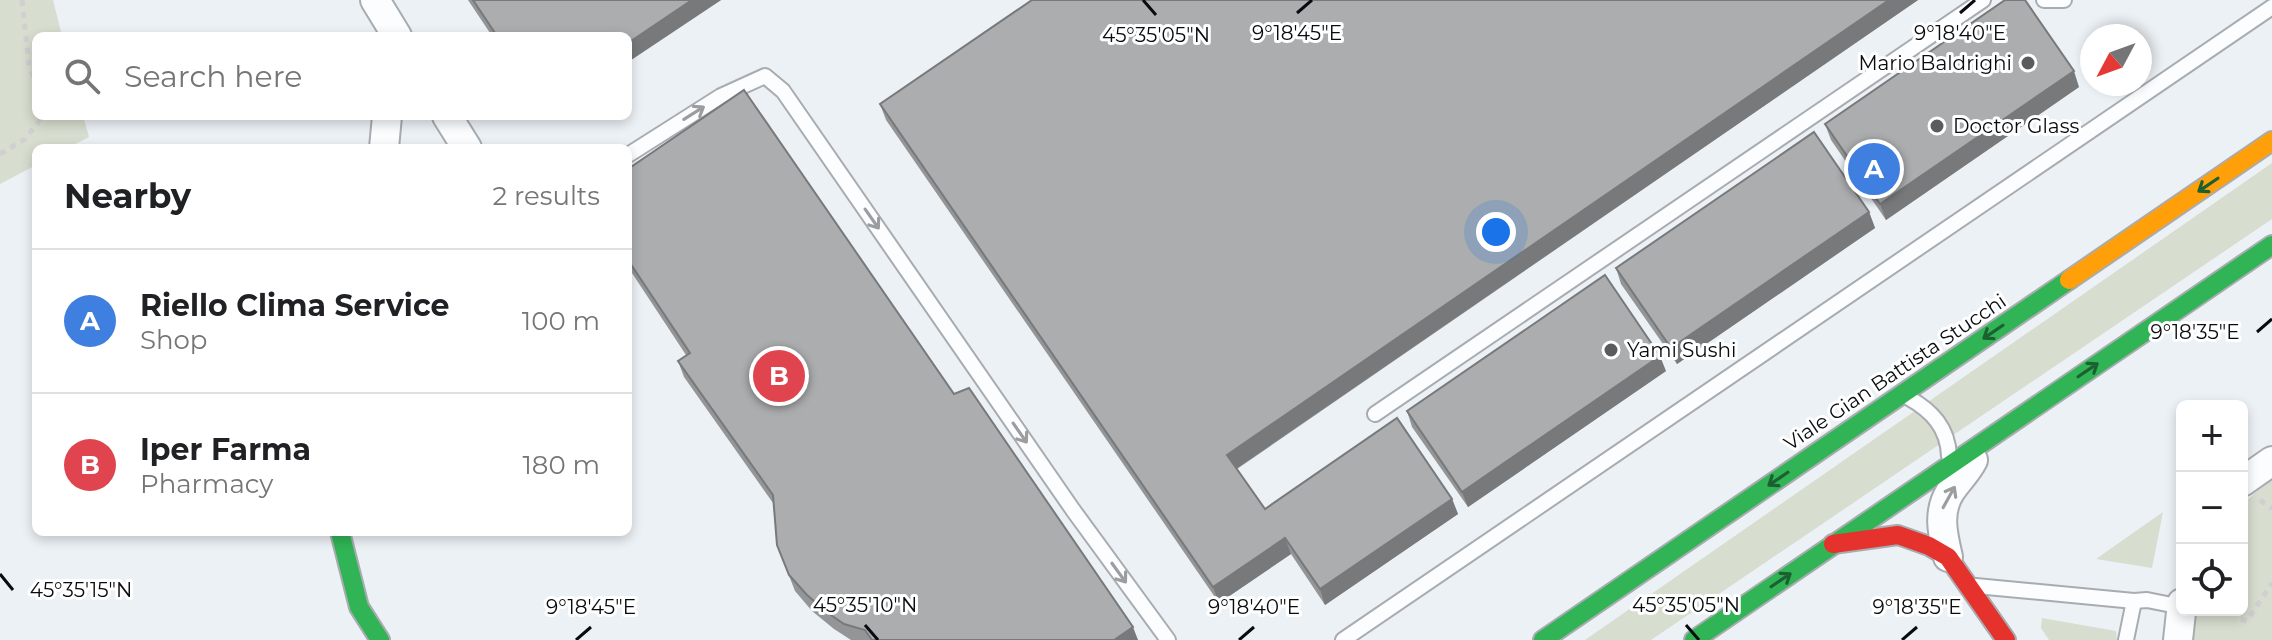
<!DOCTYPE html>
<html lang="en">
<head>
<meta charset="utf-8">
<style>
  body { margin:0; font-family:Montserrat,sans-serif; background:#f2f2f2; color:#202124 }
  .controls { position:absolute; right:24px; bottom:24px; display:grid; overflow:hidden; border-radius:12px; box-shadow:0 4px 12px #0003 }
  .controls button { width:72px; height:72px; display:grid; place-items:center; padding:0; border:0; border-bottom:2px solid #e0e0e0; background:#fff; color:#202124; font:40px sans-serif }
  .compass { position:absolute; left:2080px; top:24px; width:72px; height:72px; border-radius:50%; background:#fff; box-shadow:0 4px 12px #0003; rotate:229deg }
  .you { position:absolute; left:1496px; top:232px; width:28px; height:28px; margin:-20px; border:6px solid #fff; border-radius:50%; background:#1a73e8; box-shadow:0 0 0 12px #1a73e833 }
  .badge { display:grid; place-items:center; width:52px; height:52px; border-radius:50%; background:#ea580c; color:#fff; font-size:26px; font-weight:700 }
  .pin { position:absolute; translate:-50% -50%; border:4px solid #fff; box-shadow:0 2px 8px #0006 }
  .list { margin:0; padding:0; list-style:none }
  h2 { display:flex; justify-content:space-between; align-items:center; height:104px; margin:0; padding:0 32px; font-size:34px }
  h2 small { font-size:26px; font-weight:400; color:#757577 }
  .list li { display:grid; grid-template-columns:52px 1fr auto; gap:24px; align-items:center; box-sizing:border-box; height:144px; padding:0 32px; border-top:2px solid #e0e0e0 }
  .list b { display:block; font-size:30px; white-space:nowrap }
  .list p { margin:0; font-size:26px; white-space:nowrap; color:#757577 }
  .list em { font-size:26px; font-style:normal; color:#757577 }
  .icon { flex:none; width:44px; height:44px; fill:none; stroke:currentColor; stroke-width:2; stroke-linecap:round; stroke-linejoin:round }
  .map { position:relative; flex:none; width:2272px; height:640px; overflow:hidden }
  .search { position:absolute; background:#fff; box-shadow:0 4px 12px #0003; left:32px; top:32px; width:600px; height:88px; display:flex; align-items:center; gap:20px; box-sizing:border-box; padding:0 28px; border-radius:12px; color:#757577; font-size:30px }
  .panel { position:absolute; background:#fff; box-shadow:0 4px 12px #0003; left:32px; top:144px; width:600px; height:392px; border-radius:12px }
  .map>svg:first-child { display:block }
  .green { fill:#d7ddcf }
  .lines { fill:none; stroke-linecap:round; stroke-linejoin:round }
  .lane-casing { stroke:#a8acb0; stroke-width:18 }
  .street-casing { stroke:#a8acb0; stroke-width:32 }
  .fast-casing { stroke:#a8acb0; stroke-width:22 }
  .slow-casing { stroke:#a8acb0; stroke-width:22 }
  .jam-casing { stroke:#a8acb0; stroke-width:22 }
  .path { stroke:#ced0d2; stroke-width:5; stroke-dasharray:6 6; stroke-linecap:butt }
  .lane { stroke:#fcfdfe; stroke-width:14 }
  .street { stroke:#fcfdfe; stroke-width:28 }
  .fast { stroke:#30b455; stroke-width:18 }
  .slow { stroke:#ff9f0a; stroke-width:18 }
  .jam { stroke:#e5322d; stroke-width:18 }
  .wall { fill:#949596 }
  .shaded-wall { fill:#78797a }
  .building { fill:#acadae; stroke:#78797a; stroke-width:2 }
  .oneway { stroke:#9b9d9e }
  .oneway2 { stroke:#1c6032 }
  .ticks { fill:none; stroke:#090c0e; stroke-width:3 }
  .poi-dot { fill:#585c5f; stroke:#fff; stroke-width:3 }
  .labels { text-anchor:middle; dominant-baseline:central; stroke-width:6; stroke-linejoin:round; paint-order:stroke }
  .poi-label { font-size:20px; fill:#090c0e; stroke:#fff; text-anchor:start }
  .street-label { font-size:20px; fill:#090c0e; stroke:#fff }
  .ticks-label { font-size:20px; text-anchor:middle; fill:#090c0e; stroke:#fff; stroke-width:6; stroke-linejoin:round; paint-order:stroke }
</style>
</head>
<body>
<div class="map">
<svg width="2272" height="640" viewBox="0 0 2272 640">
  <rect width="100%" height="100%" fill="#ecf1f6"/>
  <g class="green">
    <path d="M0,0h53l9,36h-26v80h47l6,21 -21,11h-32v17l-36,19z"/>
    <path d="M2272,163v56l-621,421h-66z"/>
    <path d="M2272,477v163h-82l3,-30h49v-105z"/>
    <path d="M2163,512l-11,56 -56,-9z"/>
    <path d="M2042,618l74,13 1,9h-68l-8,-12z"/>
  </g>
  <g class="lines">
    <g class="lane-casing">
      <g id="lane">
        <path d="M2044,0h20"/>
        <path d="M628,155l93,-59 44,-20 18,15 290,419 95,130"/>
        <path d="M1909,398c23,13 39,30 40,58"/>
        <path d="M1375,414l608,-414"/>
        <path d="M1976,586l158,15 13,-1 35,7"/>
        <path d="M1343,640l929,-633"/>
        <path d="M2126,640l8,-39"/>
      </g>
    </g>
    <g class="street-casing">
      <g id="street">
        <path d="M375,0l22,36"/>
        <path d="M447,116l20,32"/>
        <path d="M384,148l3,-32"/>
        <path d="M2242,482l30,-21"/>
        <path d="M1948,557c-5,-22 -11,-44 2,-65 7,-11 17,-20 23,-32"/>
        <path d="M2178,640l4,-37"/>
      </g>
    </g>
    <g class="fast-casing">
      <g id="fast">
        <path d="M340,532l19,75 21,33"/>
        <path d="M1543,640l526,-360"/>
        <path d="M1694,640l578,-395"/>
      </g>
    </g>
    <g class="slow-casing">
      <path id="slow" d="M2069,280l203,-139"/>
    </g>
    <g class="jam-casing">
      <path id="jam" d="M1833,544l65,-9 31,11 19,11 58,83"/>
    </g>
    <g class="path">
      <path d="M22,0l7,66 7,16"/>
      <path d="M0,154l25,-15 18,-23"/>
      <path d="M2260,500l12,9"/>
      <path d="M2238,610v9l9,2 25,-38"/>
    </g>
    <use href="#lane" class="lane"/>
    <use href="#street" class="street"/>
    <use href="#fast" class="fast"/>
    <use href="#slow" class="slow"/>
    <use href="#jam" class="jam"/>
  </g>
  <g class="wall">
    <path d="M468,0h253l-93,62v-26h-136z"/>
    <path d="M1032,0h886l-681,469 28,40 187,-10 6,15 -133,91 -34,-51 -72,49 -333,-483 -6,-16z"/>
    <path d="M2079,87l-193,133 -55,-80 -6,-16z"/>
    <path d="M628,169l326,225 184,246h-287l-17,-11 -22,-18 -17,-20 -18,-46 -4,-42 -89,-126 -6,-16 8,-6 -58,-88z"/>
    <path d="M1869,212l6,16 -198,136 -56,-80 -5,-16z"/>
    <path d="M1666,371l-198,136 -56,-80 -5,-16z"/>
  </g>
  <g class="shaded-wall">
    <path d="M692,0h29l-93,62v-19z"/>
    <path d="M1889,0h29l-685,471 -6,-16z"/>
    <path d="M2074,71l5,16 -193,133 -6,-16z"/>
    <path d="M1869,212l6,16 -198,136 -6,-16z"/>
    <path d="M1660,356l6,15 -198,136 -6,-15z"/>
    <path d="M1452,499l6,15 -133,91 -5,-16z"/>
    <path d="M1285,538l6,16 -72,49 -6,-16z"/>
    <path d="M1133,627l5,13h-24z"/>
  </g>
  <g class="building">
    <path d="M473,0h219l-64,43v-7h-131z"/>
    <path d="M1032,0h857l-662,455 38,54 132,-91 55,81 -132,90 -35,-51 -72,49 -333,-483z"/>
    <path d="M2005,0h20l49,71 -194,133 -55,-80z"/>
    <path d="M744,90l210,304 15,-6 164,239 -19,13h-242l-7,-10 -21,-6 -16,-11 -21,-18 -18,-20 -12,-30 -4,-50 -95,-134 12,-8 -62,-93v-91z"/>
    <path d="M1814,132l55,80 -198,136 -55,-80z"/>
    <path d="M1605,275l55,81 -198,136 -55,-81z"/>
  </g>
  <defs><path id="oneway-shaft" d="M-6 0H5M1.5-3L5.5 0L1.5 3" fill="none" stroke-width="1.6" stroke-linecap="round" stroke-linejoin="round" transform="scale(2)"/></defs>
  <g class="oneway">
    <use href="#oneway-shaft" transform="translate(694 113) rotate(-32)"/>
    <use href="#oneway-shaft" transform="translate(872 219) rotate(55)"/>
    <use href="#oneway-shaft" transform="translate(1020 433) rotate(55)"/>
    <use href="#oneway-shaft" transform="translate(1949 497) rotate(-61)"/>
    <use href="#oneway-shaft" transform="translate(1119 573) rotate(54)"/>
  </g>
  <g class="oneway2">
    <use href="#oneway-shaft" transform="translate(2208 185) rotate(146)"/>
    <use href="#oneway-shaft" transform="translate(1993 332) rotate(146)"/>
    <use href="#oneway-shaft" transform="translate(2088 370) rotate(-34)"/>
    <use href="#oneway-shaft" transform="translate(1778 479) rotate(146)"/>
    <use href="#oneway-shaft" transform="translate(1781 580) rotate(-34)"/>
  </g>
  <path class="ticks" d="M1143,0l13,15M1297,13l15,-13M1960,13l15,-13M2257,332l15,-13M0,574l13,16M865,625l13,15M1686,625l13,15M576,640l15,-13M1239,640l15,-13M1902,640l15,-13"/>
  <g class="poi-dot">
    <circle cx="2028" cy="63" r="8"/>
    <circle cx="1937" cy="126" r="8"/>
    <circle cx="1611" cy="350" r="8"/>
  </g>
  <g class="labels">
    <g class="poi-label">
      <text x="2012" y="63" text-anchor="end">Mario Baldrighi</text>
      <text x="1953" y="126">Doctor Glass</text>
      <text x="1627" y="350">Yami Sushi</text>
    </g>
    <g class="street-label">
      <text transform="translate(1895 372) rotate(-34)">Viale Gian Battista Stucchi</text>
    </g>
  </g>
  <g class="ticks-label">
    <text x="1297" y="40">9°18'45"E</text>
    <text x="1960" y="40">9°18'40"E</text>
    <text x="1156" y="42">45°35'05"N</text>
    <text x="2195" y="339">9°18'35"E</text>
    <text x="81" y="597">45°35'15"N</text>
    <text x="865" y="612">45°35'10"N</text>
    <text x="1686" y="612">45°35'05"N</text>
    <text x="591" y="614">9°18'45"E</text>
    <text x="1254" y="614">9°18'40"E</text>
    <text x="1917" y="614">9°18'35"E</text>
  </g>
</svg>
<div class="controls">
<button>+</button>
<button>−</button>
<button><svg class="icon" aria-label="locate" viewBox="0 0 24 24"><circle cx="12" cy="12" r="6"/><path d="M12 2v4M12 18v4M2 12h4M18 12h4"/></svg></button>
</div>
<svg class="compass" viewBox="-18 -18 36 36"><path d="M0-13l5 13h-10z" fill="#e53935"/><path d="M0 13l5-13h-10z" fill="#757577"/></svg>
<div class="you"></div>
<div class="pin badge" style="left:1874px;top:169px;background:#3f7fe0">A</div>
<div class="pin badge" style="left:779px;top:376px;background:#e0444e">B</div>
<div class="search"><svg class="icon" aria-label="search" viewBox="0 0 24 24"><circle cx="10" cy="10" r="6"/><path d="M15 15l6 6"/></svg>Search here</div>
<section class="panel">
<h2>Nearby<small>2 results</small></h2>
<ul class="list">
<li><span class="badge" style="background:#3f7fe0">A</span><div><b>Riello Clima Service</b><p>Shop</p></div><em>100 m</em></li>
<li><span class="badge" style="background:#e0444e">B</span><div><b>Iper Farma</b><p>Pharmacy</p></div><em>180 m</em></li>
</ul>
</section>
</div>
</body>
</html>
